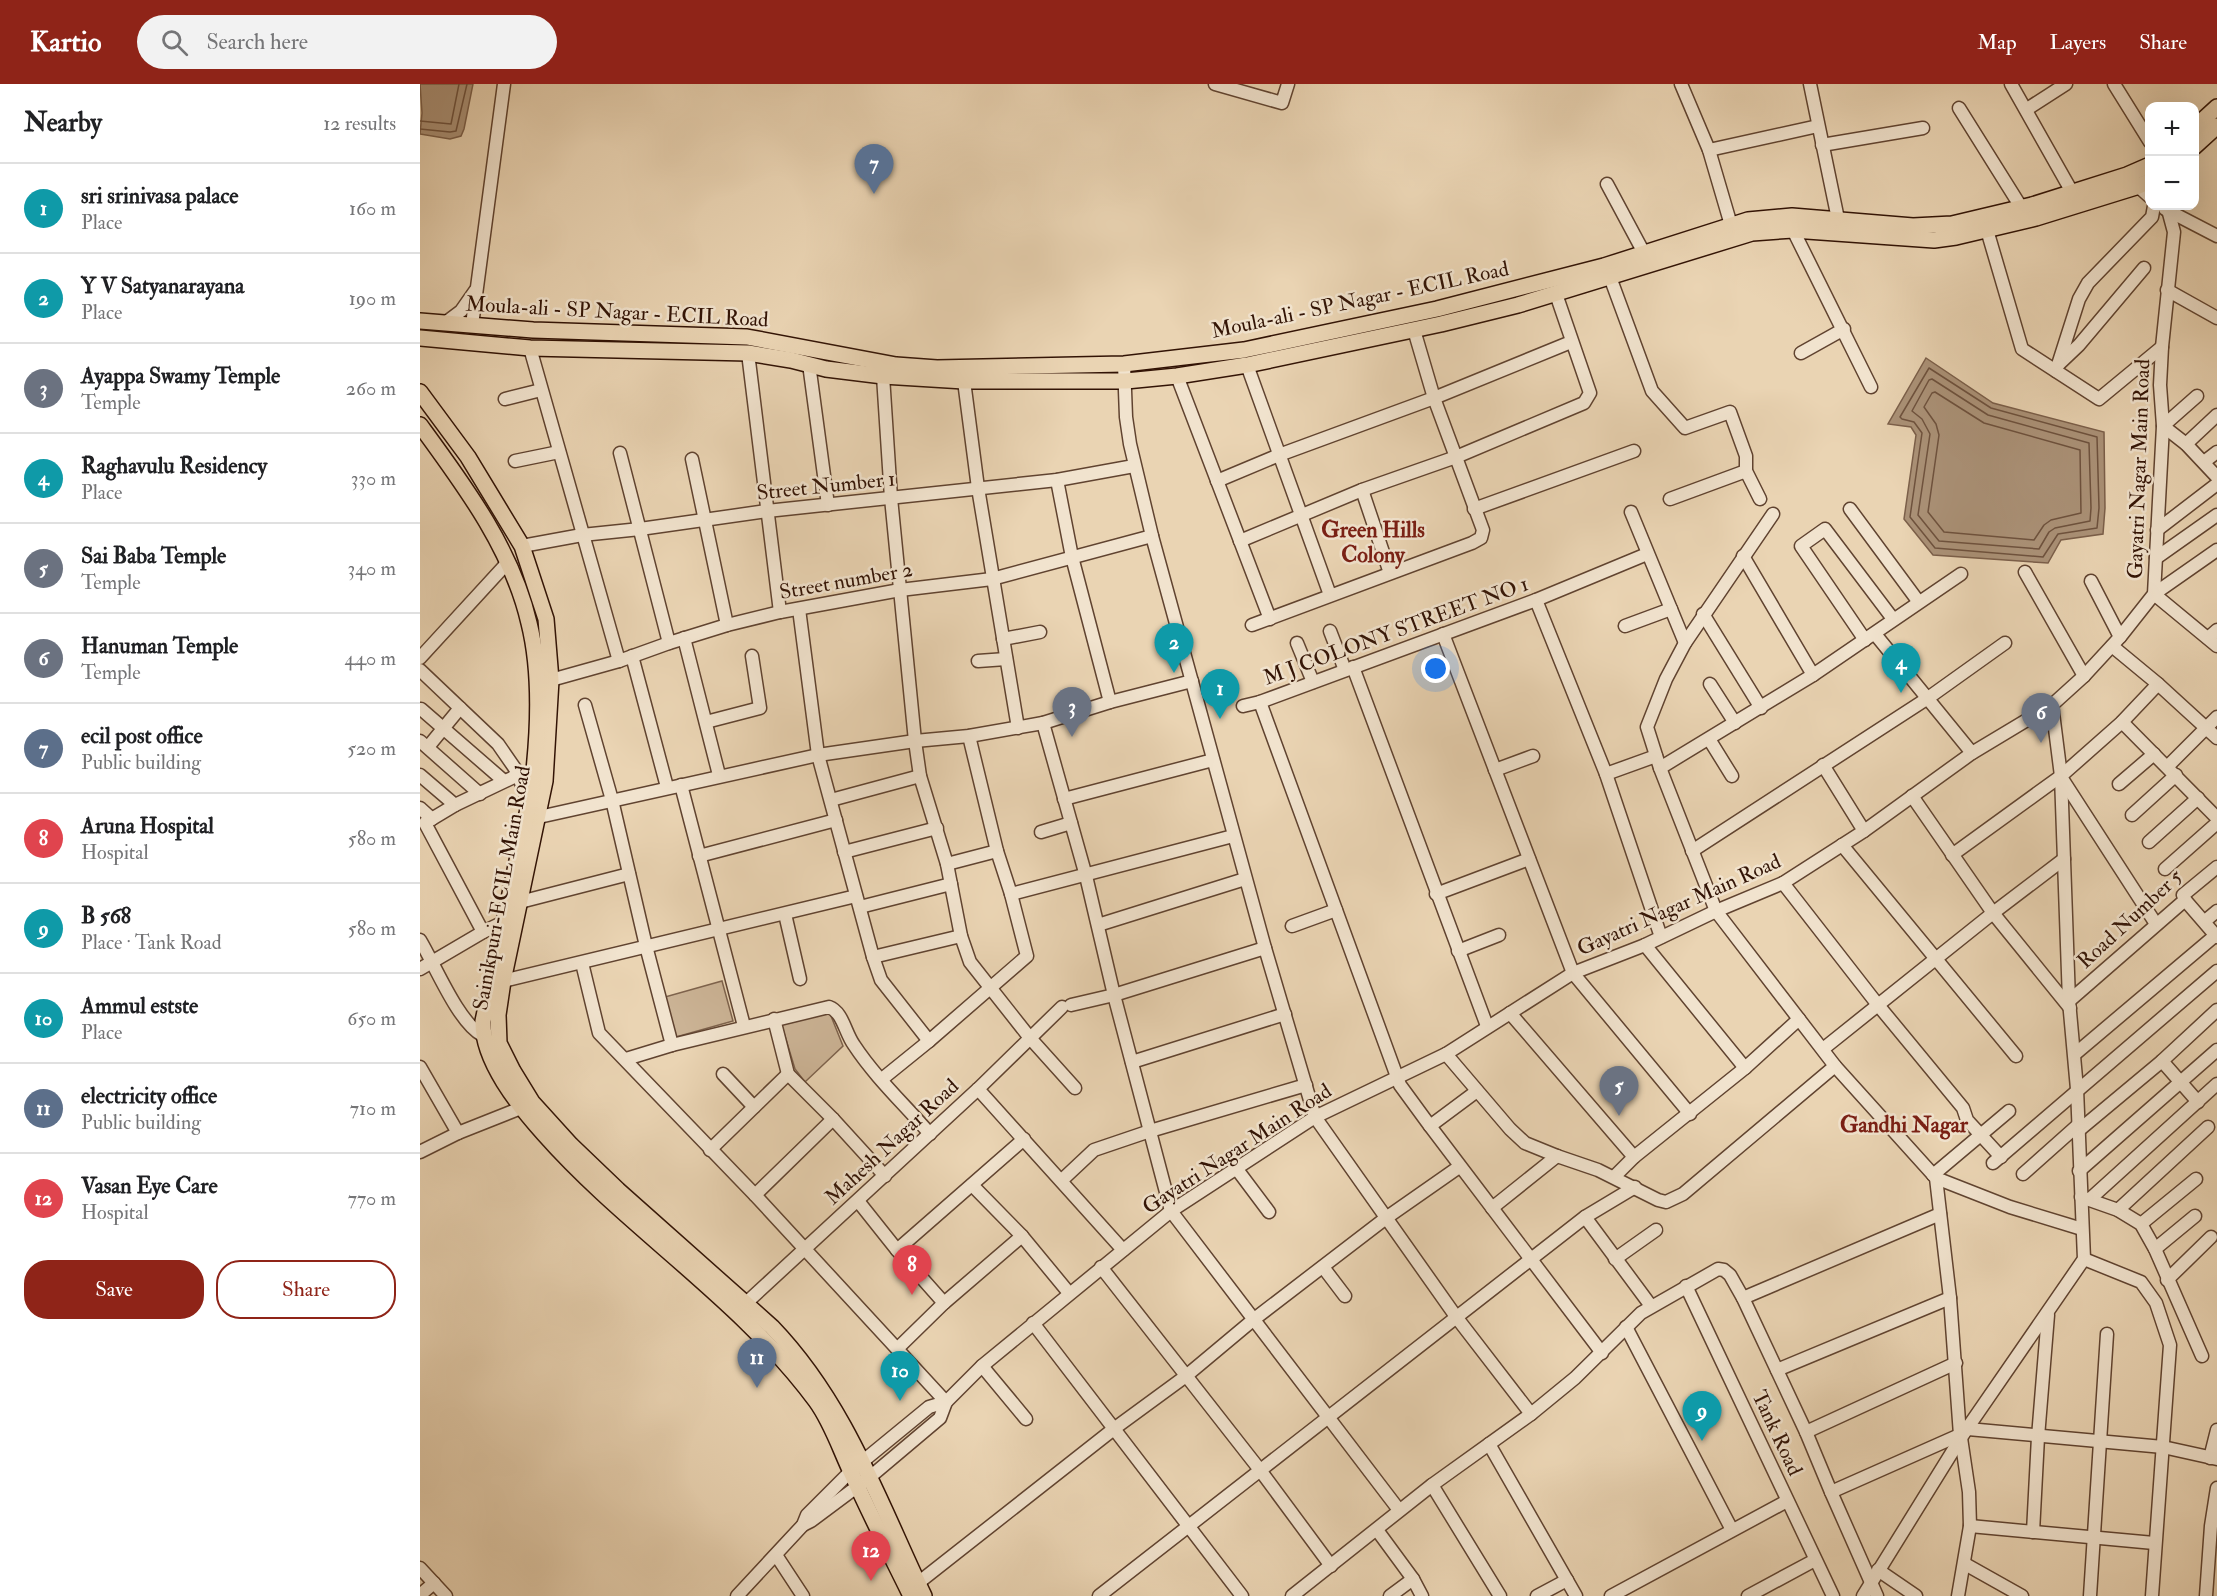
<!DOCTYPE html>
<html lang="en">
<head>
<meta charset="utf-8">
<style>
  body { margin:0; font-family:"IM FELL Double Pica",serif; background:#f2f2f2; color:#202124 }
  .controls { position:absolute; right:18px; top:18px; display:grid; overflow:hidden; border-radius:12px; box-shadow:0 6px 24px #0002 }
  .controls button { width:54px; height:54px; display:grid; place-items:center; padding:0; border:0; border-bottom:2px solid #e0e0e0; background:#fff; color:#202124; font:30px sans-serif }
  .you { position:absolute; left:1016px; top:585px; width:21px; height:21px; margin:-15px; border:4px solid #fff; border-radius:50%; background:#1a73e8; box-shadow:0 0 0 9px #1a73e833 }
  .badge { display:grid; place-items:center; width:39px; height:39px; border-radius:50%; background:#8f2418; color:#fff; font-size:20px; font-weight:700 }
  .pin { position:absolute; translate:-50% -50px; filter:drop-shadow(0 2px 3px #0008) }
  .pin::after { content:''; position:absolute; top:32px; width:21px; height:18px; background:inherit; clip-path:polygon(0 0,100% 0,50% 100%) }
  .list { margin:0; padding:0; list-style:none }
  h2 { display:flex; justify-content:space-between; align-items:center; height:78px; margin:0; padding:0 24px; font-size:26px }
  h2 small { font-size:20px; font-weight:400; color:#757577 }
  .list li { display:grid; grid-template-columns:39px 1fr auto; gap:18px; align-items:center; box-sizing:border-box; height:90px; padding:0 24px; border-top:2px solid #e0e0e0 }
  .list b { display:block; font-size:22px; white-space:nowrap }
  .list p { margin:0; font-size:20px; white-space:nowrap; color:#757577 }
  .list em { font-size:20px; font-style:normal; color:#757577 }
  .actions { display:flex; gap:12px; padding:18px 24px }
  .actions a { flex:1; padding:14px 0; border:2px solid #8f2418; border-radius:24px; text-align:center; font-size:21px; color:#8f2418 }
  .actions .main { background:#8f2418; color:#fff }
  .icon { flex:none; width:33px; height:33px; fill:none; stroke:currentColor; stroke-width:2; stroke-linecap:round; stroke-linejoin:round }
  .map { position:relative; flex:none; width:1797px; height:1512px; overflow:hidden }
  header { display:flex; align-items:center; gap:36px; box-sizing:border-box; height:84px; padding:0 30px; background:#8f2418; color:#fff }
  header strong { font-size:28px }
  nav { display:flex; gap:33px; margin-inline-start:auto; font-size:21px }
  .search { width:420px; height:54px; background:#f2f2f2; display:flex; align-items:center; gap:15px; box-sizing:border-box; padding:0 21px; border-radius:33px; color:#757577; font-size:22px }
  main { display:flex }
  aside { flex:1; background:#fff }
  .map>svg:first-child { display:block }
  .green { fill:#cbb395; stroke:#7e634d; stroke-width:1.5 }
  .water { fill:#ab9278; stroke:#7b5f4a; stroke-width:1.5 }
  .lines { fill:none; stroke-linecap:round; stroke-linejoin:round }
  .shore { stroke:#6e523e; stroke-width:1.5 }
  .minor-casing { stroke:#604330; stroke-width:15 }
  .major-casing { stroke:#321305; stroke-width:18 }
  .minor { stroke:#f1e3ce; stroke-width:12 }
  .major { stroke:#ead4b3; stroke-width:15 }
  .labels { text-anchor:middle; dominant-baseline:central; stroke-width:5; stroke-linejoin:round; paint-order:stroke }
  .street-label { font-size:21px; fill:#321305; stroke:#f1e3ce }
  .neighbourhood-label { font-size:22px; font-weight:bold; fill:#7a1f14; stroke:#f1e3ce }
</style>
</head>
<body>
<header>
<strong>Kartio</strong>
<div class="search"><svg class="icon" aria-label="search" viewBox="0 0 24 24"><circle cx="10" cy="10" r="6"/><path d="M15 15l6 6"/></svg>Search here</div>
<nav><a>Map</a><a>Layers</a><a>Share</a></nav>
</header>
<main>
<aside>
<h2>Nearby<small>12 results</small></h2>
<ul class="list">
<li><span class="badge" style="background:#0f9aa8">1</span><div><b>sri srinivasa palace</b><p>Place</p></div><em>160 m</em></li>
<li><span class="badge" style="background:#0f9aa8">2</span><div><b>Y V Satyanarayana</b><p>Place</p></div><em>190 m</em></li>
<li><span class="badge" style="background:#6b7280">3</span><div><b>Ayappa Swamy Temple</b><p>Temple</p></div><em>260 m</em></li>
<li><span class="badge" style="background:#0f9aa8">4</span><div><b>Raghavulu Residency</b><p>Place</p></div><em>330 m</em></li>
<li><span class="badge" style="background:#6b7280">5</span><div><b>Sai Baba Temple</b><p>Temple</p></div><em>340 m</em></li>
<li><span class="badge" style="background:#6b7280">6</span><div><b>Hanuman Temple</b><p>Temple</p></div><em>440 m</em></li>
<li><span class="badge" style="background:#5c6f8a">7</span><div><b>ecil post office</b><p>Public building</p></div><em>520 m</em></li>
<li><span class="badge" style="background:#e0444e">8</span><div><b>Aruna Hospital</b><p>Hospital</p></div><em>580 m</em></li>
<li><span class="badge" style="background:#0f9aa8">9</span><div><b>B 568</b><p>Place · Tank Road</p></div><em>580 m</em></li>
<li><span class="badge" style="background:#0f9aa8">10</span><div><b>Ammul estste</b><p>Place</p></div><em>650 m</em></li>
<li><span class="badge" style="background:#5c6f8a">11</span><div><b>electricity office</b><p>Public building</p></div><em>710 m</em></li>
<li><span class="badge" style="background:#e0444e">12</span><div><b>Vasan Eye Care</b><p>Hospital</p></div><em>770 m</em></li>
</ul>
<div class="actions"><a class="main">Save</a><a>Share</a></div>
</aside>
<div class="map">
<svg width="1797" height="1512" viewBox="0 0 1797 1512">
  <rect width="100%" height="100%" fill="#ead4b3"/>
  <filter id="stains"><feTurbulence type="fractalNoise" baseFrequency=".00333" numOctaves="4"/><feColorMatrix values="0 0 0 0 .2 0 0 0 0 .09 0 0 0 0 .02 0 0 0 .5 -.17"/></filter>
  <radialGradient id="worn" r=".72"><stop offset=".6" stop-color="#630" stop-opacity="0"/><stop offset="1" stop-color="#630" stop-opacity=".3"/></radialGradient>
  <g class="green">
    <path d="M302,897l11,40 -57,16 -11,-40z"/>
    <path d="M409,927l14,35 -38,36 -10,-13 -14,-46z"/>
  </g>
  <g class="water">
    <path d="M0,0h53l-9,45 -3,7 -11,3 -30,-5 2,-21z"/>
    <path d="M1506,274l67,45 111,29 1,76 -2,26 -42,6 -13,23 -115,-8 -29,-36 12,-84 -5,-8 -23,-3z"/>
  </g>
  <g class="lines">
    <g class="shore">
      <path d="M0,37l31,3 8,-40"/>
      <path d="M0,45l30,3 6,-1 11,-47"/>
      <path d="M1509,284l62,40 106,29 2,71 -2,20 -39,6 -15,23 -108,-9 -25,-31 12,-84 -8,-11 -12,-3 -2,-2z"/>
      <path d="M1512,295l56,36 101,28 2,65 -1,13 -35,7 -6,4 -10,17 -100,-8 -21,-26 12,-81 -8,-15 -10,-8 17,-31z"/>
      <path d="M1515,308l49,31 96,27 1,63 -30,7 -7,5 -10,15 -90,-8 -16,-20 11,-77 -3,-11 -12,-17 8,-14z"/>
    </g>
    <g class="minor-casing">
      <g id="minor">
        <path d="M795,0l67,19 6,-19"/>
        <path d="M1261,0l28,66 22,75"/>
        <path d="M1390,0l28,135"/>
        <path d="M1591,0l61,108"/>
        <path d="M1694,0l36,58"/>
        <path d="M1539,24l62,99"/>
        <path d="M1607,25l39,-25"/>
        <path d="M1402,61l101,-17"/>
        <path d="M1289,66l109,-24"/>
        <path d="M1713,98l17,15"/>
        <path d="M1187,100l37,69"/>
        <path d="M1745,125l52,27"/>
        <path d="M1373,146l78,157"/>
        <path d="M1567,146l35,119 77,50 63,-52"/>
        <path d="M1190,193l42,114 33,37 45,-16 16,44v15l14,28"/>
        <path d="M1747,206l50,28"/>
        <path d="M25,239l16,-12 14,-20"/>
        <path d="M52,241l32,-241"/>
        <path d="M110,264l89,313"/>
        <path d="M328,269l32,259"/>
        <path d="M1381,269l43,-24"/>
        <path d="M389,280l19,141"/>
        <path d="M704,280l2,53 4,27 22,92 113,412 50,169 142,201 74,96"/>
        <path d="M1639,280l20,-19 65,-77"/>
        <path d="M827,281l83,230"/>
        <path d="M1636,287l23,-72 9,-16 64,-66 2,-11"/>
        <path d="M463,292l8,122 24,243 5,35 27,88 14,72 9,26 60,76 45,50"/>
        <path d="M757,292l93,243"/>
        <path d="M544,297l14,107 40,240"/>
        <path d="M1777,312l-34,30 23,18 31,33"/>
        <path d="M85,315l36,-9"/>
        <path d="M1766,360l31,-29"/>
        <path d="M200,369l49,190"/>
        <path d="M272,375l35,166"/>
        <path d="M95,377l44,-9"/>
        <path d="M1784,378l13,-10"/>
        <path d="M637,396l15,77 38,145"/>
        <path d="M797,397l62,-26 155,-57 137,-56"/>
        <path d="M942,406l28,83"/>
        <path d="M1250,415l76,-28"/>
        <path d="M1054,425l160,-58"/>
        <path d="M1430,425l68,92"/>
        <path d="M1211,428l54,131"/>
        <path d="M1737,446l60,-46"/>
        <path d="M820,457l122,-51 94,-33 128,-54 6,-10 -34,-99"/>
        <path d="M102,462l60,-11 58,-6 127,-18 290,-31 77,-14"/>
        <path d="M1323,472l70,119"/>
        <path d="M1736,474l61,-43"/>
        <path d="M1605,488l59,104"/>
        <path d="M1671,497l29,56"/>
        <path d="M1734,510l63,52"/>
        <path d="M1734,510l63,-44"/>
        <path d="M1116,516l70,174 55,163"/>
        <path d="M379,525l19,146 55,202 8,23 48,61"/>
        <path d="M1283,530l58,94"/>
        <path d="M832,541l220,-82 9,-5 2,-8 -49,-132 -20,-68"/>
        <path d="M1205,542l46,-17"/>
        <path d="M910,547l15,39"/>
        <path d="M1023,550l130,339 117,141"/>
        <path d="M1455,550l97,119"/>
        <path d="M264,554l35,137"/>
        <path d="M1788,554l9,-8"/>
        <path d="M583,555l37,-7"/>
        <path d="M1445,556l-64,-94 24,-17 68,90"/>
        <path d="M877,559l16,39"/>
        <path d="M1692,562l46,38 59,54"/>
        <path d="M212,572l35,131"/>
        <path d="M0,574l88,-96"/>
        <path d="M558,577l28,-2"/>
        <path d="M933,583l134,359"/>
        <path d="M0,586l78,74 18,26 13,33"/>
        <path d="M131,596l68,-19 50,-18 58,-18 53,-13 120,-22 92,-11 160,-43"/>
        <path d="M1290,600l25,39"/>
        <path d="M165,621l27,95 34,146 26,99"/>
        <path d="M823,622l17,-4"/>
        <path d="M1,625l83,72"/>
        <path d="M286,638l54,-14 -8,-52"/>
        <path d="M1702,638l95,96"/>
        <path d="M623,639l43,153 28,119 57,216 228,299"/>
        <path d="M1289,655l23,37"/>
        <path d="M0,657l60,53"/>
        <path d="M8,663l32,-39"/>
        <path d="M1403,681l41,66"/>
        <path d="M1748,682l49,-49"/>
        <path d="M1240,684l153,-93 148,-101"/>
        <path d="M1075,686l38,-14"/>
        <path d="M1186,690l50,-18"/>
        <path d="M0,691l35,30"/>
        <path d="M1641,693l95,147"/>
        <path d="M1699,700l35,-30"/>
        <path d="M261,701l63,241"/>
        <path d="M1492,712l81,117 77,95"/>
        <path d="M644,715l149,-39"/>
        <path d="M411,716l89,-24"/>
        <path d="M0,724l12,11"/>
        <path d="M1712,731l44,-40"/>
        <path d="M119,733l279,-62 97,-14 54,-5 74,-13 67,-21 82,-21"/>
        <path d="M621,748l30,-9"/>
        <path d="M1729,758l49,-44"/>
        <path d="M1422,761l174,211"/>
        <path d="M1272,767l236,-153 77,-55"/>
        <path d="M424,768l93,-24"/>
        <path d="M1532,771l109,-79 61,-54 36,-38"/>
        <path d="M279,772l137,-36"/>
        <path d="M527,780l50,-13"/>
        <path d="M1745,785l52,-46"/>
        <path d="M1363,799l95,122 85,103 4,12 34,37"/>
        <path d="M591,810l222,-58"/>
        <path d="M1016,810l93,-35"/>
        <path d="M1765,816l32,37"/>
        <path d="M100,818l109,-28"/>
        <path d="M440,823l91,-23"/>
        <path d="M365,830l15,65"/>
        <path d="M1785,837l12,-10"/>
        <path d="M678,841l147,-46"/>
        <path d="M872,842l44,-16"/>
        <path d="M63,848l-58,-109 30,-18 63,-30"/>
        <path d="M0,856c15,25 38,82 62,95"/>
        <path d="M1225,861l100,123"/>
        <path d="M1038,867l41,-16"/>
        <path d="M453,873l88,-21"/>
        <path d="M162,879l17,70 156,162 191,207"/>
        <path d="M0,885l63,-37 25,-12"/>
        <path d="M83,897l353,-85"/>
        <path d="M1649,917l116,-101 -2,-5 34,-28"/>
        <path d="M651,921l43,-10 151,-47"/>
        <path d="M1090,929l124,144"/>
        <path d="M354,935l14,55 45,45 52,57"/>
        <path d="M1403,965l170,-136 71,-54"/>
        <path d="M1026,970l64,75 15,14 32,13 41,14 60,30 8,2 17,-8 152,-128 -119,-155 -56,-143 -13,-41 19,-48 19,-36 88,-129"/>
        <path d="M1655,970l142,-120"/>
        <path d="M206,975l46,-14 157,-38c14,5 16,26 25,38 21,32 51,60 76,89"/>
        <path d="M1742,977l36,41"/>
        <path d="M712,978l153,-48"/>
        <path d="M1415,982l101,112 14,120 10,137"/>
        <path d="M0,983l38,66"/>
        <path d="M303,990l31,33"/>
        <path d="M462,995l47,-38 98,-85 -16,-62 -14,-43 -28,-115"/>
        <path d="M558,1005l145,161"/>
        <path d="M1057,1007l-47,35 172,227"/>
        <path d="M1010,1042l-30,-41 -140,-383 276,-102 111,-46"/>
        <path d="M1658,1047l84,-70 55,-51"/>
        <path d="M290,1066l78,-76"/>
        <path d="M0,1068l38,-19 63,-25"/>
        <path d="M1573,1079l224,-192"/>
        <path d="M816,1084l33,44"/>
        <path d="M1659,1087l138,-121"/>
        <path d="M1603,1090l55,-49"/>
        <path d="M1513,1091l76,-64"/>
        <path d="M1194,1093l20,-20 111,-89 54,-49"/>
        <path d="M1516,1094l74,29 72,22"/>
        <path d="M642,1096l32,-30 56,-19 156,-46"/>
        <path d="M552,1101l50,51 47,57"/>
        <path d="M335,1111l78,-76"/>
        <path d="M1661,1113l37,13 23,14 14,25 47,107"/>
        <path d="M1670,1115l127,-115"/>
        <path d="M438,1117l39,49 47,53"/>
        <path d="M1072,1124l65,-52"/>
        <path d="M1698,1126l90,-83"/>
        <path d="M1165,1133l66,89"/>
        <path d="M1721,1140l55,-45"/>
        <path d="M1735,1165l40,-33"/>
        <path d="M477,1166l127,-111"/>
        <path d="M1195,1175l41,-29"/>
        <path d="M1664,1175l57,23 15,21 14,42 -18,251"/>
        <path d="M681,1183l159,203 71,96"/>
        <path d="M903,1183l22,29"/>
        <path d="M1747,1196l44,-43"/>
        <path d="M1266,1202l147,310"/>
        <path d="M1323,1214l197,-84"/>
        <path d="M325,1220l233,-215 84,-82"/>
        <path d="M613,1239l209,273"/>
        <path d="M1206,1243l106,203"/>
        <path d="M478,1264l46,-45 78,-67"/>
        <path d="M562,1282l44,53"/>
        <path d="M1357,1286l173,-72"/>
        <path d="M1548,1345l195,18 54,12"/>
        <path d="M1386,1348l150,-69"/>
        <path d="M1069,1360l87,152"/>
        <path d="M1790,1374l7,-28"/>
        <path d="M1012,1401l68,111"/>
        <path d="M1411,1408l133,-59"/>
        <path d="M383,1441l8,-4 59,-44 70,-59 6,-16 36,-36 189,-155 144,-94 131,-63 127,-81 72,-28 71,-34 67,-28 81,-52 108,-78 80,-48 32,-29 36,-39 34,-43 9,-168 -3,-41 2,-38 12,-115 -7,-26"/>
        <path d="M1550,1442l184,17"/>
        <path d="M957,1446l36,49 9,17"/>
        <path d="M1613,1448l5,-95 10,-122"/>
        <path d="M356,1471l27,41"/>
        <path d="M1545,1480l57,32"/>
        <path d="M0,1484l26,28"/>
        <path d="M1458,1486l38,26"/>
        <path d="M498,1499l197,-155 71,-52 67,-56 133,-102 73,-51"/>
        <path d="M0,1511l14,-12"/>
        <path d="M317,1512l66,-71 4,-10 44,-44 78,-64 17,-5"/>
        <path d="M679,1512l486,-379 50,-30"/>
        <path d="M872,1512l140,-111 99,-71 44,-36 66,-65 77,-44 6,1 6,5 13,23 63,134 25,60 46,104"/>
        <path d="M970,1512l23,-17"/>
        <path d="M1117,1512l30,-16"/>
        <path d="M1191,1512l176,-95"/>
        <path d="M1328,1512l67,-36"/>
        <path d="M1443,1512l101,-163 120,-174 -7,-170 -8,-88 -8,-225 -9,-71"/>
        <path d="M1538,1512l12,-70 -1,-34 -8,-54"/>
        <path d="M1670,1512l17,-262"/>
        <path d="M1786,1512l5,-70 6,-38"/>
      </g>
    </g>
    <g class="major-casing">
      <g id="major">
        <path d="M1774,44l23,-21"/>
        <path d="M1774,63l23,-21"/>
        <path d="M0,237l113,9 214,7 149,28 41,3 187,-4 120,-14 193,-41 167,-43 144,-46 44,-4 121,10 39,-2 80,-19 95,-30 23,-10"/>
        <path d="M0,254l110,10 218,5 43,7 35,9 57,7 81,5h162l51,-5 70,-11 194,-41 77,-19 234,-72 41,-3 141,10 22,-3 80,-19 100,-31 14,-6"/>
        <path d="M0,308l48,65 54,89 24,73 5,61 -6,101 -42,200 -5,34 1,28 14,28 19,31 39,43 47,45 154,137c74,77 107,175 152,269"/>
        <path d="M0,341c44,60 92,124 109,198 13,52 9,120 2,172l-48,226c-1,40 36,85 61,113 84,95 196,164 272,267 16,22 24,48 36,73 18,41 39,81 59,122"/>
      </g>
    </g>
    <use href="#minor" class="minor"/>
    <use href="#major" class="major"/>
  </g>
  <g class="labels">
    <g class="street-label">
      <text transform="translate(940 216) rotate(-12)">Moula-ali - SP Nagar - ECIL Road</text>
      <text transform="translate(197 228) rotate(3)">Moula-ali - SP Nagar - ECIL Road</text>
      <text transform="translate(1719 385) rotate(-88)">Gayatri Nagar Main Road</text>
      <text transform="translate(406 402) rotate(-6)">Street Number 1</text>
      <text transform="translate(426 497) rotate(-10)">Street number 2</text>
      <text transform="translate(976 547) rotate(-20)">M J COLONY STREET NO 1</text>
      <text transform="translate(82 804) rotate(-80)">Sainikpuri-ECIL Main Road</text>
      <text transform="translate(1259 821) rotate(-24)">Gayatri Nagar Main Road</text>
      <text transform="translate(1710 835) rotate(-43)">Road Number 5</text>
      <text transform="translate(472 1058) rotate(-43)">Mahesh Nagar Road</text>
      <text transform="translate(817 1065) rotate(-33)">Gayatri Nagar Main Road</text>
      <text transform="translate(1357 1349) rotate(65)">Tank Road</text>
    </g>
    <g class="neighbourhood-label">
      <text x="953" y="446">Green Hills<tspan x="953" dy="25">Colony</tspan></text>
      <text x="1484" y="1041">Gandhi Nagar</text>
    </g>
  </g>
  <rect width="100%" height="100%" filter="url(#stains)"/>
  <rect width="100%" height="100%" fill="url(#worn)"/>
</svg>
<div class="controls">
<button>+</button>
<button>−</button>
</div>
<div class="you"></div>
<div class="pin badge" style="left:800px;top:635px;background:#0f9aa8">1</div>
<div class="pin badge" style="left:754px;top:589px;background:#0f9aa8">2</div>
<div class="pin badge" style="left:652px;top:653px;background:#6b7280">3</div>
<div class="pin badge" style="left:1481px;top:609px;background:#0f9aa8">4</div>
<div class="pin badge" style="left:1199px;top:1032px;background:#6b7280">5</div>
<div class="pin badge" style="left:1621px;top:659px;background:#6b7280">6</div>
<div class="pin badge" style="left:454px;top:110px;background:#5c6f8a">7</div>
<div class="pin badge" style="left:492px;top:1211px;background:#e0444e">8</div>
<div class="pin badge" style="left:1282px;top:1357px;background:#0f9aa8">9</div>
<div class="pin badge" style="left:480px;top:1317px;background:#0f9aa8">10</div>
<div class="pin badge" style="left:337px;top:1304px;background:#5c6f8a">11</div>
<div class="pin badge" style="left:451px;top:1497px;background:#e0444e">12</div>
</div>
</main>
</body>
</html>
